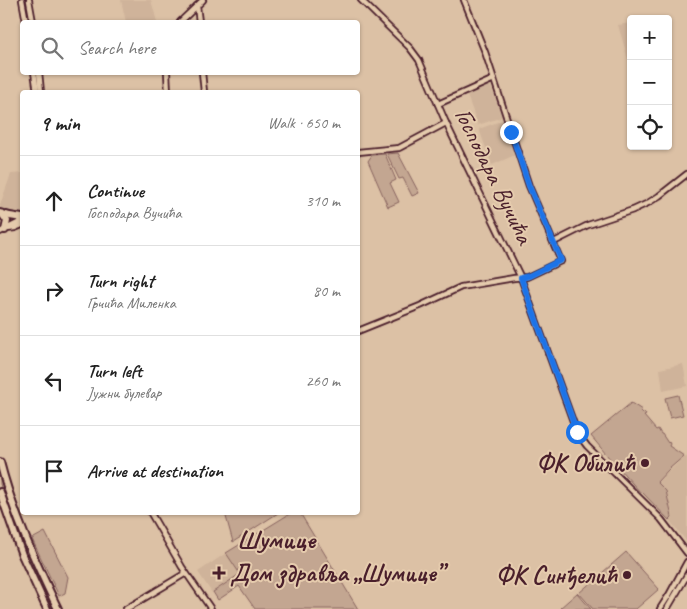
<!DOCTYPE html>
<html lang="en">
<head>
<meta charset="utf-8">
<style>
  body { margin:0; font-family:Caveat,sans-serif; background:#f2f2f2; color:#222 }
  .controls { position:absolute; right:15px; top:15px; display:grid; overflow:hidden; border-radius:5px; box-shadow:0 1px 4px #0004 }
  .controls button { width:45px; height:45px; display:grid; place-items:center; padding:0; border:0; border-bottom:1px solid #e0e0e0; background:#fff; color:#222; font:25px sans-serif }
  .stop { position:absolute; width:15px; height:15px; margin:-11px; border:4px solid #1a73e8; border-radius:50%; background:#fff }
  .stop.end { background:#1a73e8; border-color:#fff; box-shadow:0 1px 5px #0008 }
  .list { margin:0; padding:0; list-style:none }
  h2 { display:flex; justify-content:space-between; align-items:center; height:65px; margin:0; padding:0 20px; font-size:21px }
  h2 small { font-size:16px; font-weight:400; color:#767676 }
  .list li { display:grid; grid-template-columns:32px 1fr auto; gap:15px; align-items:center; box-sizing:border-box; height:90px; padding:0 20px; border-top:1px solid #e0e0e0 }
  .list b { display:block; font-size:19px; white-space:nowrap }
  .list p { margin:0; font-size:16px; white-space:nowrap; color:#767676 }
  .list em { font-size:16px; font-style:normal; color:#767676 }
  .icon { flex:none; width:28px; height:28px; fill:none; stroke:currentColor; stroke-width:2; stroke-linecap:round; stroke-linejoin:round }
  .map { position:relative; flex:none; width:687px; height:609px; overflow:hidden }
  .search { position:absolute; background:#fff; box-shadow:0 1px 4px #0004; left:20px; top:20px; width:340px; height:55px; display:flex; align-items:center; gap:12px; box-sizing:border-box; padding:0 18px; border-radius:5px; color:#767676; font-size:19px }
  .panel { position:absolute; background:#fff; box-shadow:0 1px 4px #0004; left:20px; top:90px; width:340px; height:425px; border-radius:5px }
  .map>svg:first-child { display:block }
  .built { fill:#cfb39a }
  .green { fill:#c3a691; stroke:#86625e }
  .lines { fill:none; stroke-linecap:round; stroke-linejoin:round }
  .secondary-casing { stroke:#4a1f2b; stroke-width:8 }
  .highway-casing { stroke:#4a1f2b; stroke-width:10 }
  .secondary { stroke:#e5cbad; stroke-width:4.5 }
  .highway { stroke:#e5cbad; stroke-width:6 }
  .route { stroke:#1a73e8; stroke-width:6 }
  .poi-dot { fill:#4a1f2b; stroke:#e5cbad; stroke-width:2 }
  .labels { text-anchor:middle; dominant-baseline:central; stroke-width:4; stroke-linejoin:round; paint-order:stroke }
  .street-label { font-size:25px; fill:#4a1f2b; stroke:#e5cbad }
  .poi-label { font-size:25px; font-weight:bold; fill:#4a1f2b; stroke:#e5cbad; text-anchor:end }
  .neighbourhood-label { font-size:26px; font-weight:bold; fill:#4a1f2b; stroke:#e5cbad }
</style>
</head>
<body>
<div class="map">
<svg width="687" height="609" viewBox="0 0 687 609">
  <rect width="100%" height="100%" fill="#dcc1a5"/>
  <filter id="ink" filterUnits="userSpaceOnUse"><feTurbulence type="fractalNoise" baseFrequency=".02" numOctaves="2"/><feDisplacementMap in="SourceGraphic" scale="10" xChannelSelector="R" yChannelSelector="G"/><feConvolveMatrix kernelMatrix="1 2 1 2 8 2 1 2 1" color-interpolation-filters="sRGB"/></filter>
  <g filter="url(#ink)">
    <g class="built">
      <path d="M121,0h30l6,22h-31z"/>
      <path d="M631,23v43h-1l-12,-41z"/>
      <path d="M490,84l12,33 -24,8 -12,-32z"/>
      <path d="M503,120l12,35 -23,10 -13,-36z"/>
      <path d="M22,173v41l-4,1 -12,-3 -6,-3v-4l11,-31z"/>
      <path d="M683,364l4,22 -24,5 -3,-22z"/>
      <path d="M685,456l2,1v85l-18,-22 4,-3 -7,-26 -9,-8z"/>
      <path d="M226,553l14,21 -28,19 -14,-21z"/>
    </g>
    <g class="green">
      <path d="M398,153l21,40 -7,3 -9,-18 -4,1 -12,-25z"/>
      <path d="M385,154l11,26 -6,3 9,19 -11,5 -20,-46 4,-6z"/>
      <path d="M678,395l5,20 -13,3 -5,-20z"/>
      <path d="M631,403l11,7 -1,1 2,2 1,-1 2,3 -2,1 12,14 2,-1 3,5h1l6,9 1,-1 1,2 -1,2 15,10 -15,13 -12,13 9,9 6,26 -3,3 -27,-28h-2l-23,-26h-1l-25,-30z"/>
      <path d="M0,471l13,42 13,36 29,60h-6l-26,-58 -9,-23 -14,-44z"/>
      <path d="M225,513v-1l53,1 -45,29z"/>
      <path d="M291,513h9l58,96h-103l-16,-23 -21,14 -5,-8 27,-18 -14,-21z"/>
      <path d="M45,532l23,45 -3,16 -6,3 -27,-57z"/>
      <path d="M626,552l33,37 -23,20h-43l-14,-16z"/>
      <path d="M577,593l14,16h-30l-1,-1z"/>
    </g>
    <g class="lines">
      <g class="secondary-casing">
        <g id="secondary">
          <path d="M22,0l4,22"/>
          <path d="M29,0l4,22"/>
          <path d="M361,0l49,48 9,12 27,63 75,155 54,149 6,11 6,8 74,73 26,34"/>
          <path d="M197,6l2,16"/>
          <path d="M180,22l23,-22"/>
          <path d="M34,72l3,20"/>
          <path d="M39,72l2,20"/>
          <path d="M167,72l1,20"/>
          <path d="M202,72l2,20"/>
          <path d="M438,104l56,-25"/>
          <path d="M358,152l41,-4 47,-25"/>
          <path d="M7,229l8,-1 7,-3"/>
          <path d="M0,232l22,-11"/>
          <path d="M554,242l34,-17 45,-15 15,-7 11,-7 28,-22"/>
          <path d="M358,331l62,-25 41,-19 53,-9 13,-1 34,-16 -32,-75 -44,-134 -21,-52"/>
          <path d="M150,512l32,55 29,42"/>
          <path d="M126,609l60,-36"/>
          <path d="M660,609l9,-14 18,-33"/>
          <path d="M667,609l20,-34"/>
        </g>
      </g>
      <g class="highway-casing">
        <g id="highway">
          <path d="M0,213l10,3 12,2"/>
          <path d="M2,214l5,7 -2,9"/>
          <path d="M0,462c13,51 35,99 58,147"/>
          <path d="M0,492l22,63 25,54"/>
        </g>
      </g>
      <use href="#secondary" class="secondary"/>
      <use href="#highway" class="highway"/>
    </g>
  </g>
  <g class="lines" filter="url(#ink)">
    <path class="route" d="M511,132l18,54 32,74 -32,16 -8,2 56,154"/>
  </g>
  <g class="poi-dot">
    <circle cx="645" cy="463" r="5"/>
    <path d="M216.5 565.5h5v5h5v5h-5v5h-5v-5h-5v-5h5z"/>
    <circle cx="627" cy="575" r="5"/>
  </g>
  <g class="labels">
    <g class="street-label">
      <text transform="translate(494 176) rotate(64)">Господара Вучића</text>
    </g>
    <g class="poi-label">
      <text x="635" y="463">ФК Обилић</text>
      <text x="230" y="573" text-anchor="start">Дом здравља „Шумице”</text>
      <text x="617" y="575">ФК Синђелић</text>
    </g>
    <g class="neighbourhood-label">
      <text x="276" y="539">Шумице</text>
    </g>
  </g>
</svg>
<div class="controls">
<button>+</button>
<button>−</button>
<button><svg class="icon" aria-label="locate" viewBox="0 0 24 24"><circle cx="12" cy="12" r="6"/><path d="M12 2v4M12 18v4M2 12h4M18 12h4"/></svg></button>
</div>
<div class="stop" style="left:577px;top:432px"></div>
<div class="stop end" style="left:511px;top:132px"></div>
<div class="search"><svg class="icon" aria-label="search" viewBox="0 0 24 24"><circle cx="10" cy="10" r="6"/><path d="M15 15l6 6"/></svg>Search here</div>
<section class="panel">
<h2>9 min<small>Walk · 650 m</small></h2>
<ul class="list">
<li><svg class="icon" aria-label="ahead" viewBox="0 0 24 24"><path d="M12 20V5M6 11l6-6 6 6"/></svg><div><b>Continue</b><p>Господара Вучића</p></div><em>310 m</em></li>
<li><svg class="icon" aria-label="right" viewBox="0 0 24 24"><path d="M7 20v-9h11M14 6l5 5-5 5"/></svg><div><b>Turn right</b><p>Грчића Миленка</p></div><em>80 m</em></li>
<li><svg class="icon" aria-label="left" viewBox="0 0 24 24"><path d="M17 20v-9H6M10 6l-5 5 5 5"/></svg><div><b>Turn left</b><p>Јужни булевар</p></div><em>260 m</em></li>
<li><svg class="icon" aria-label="arrive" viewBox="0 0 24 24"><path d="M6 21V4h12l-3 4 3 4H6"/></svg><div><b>Arrive at destination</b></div></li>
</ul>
</section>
</div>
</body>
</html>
